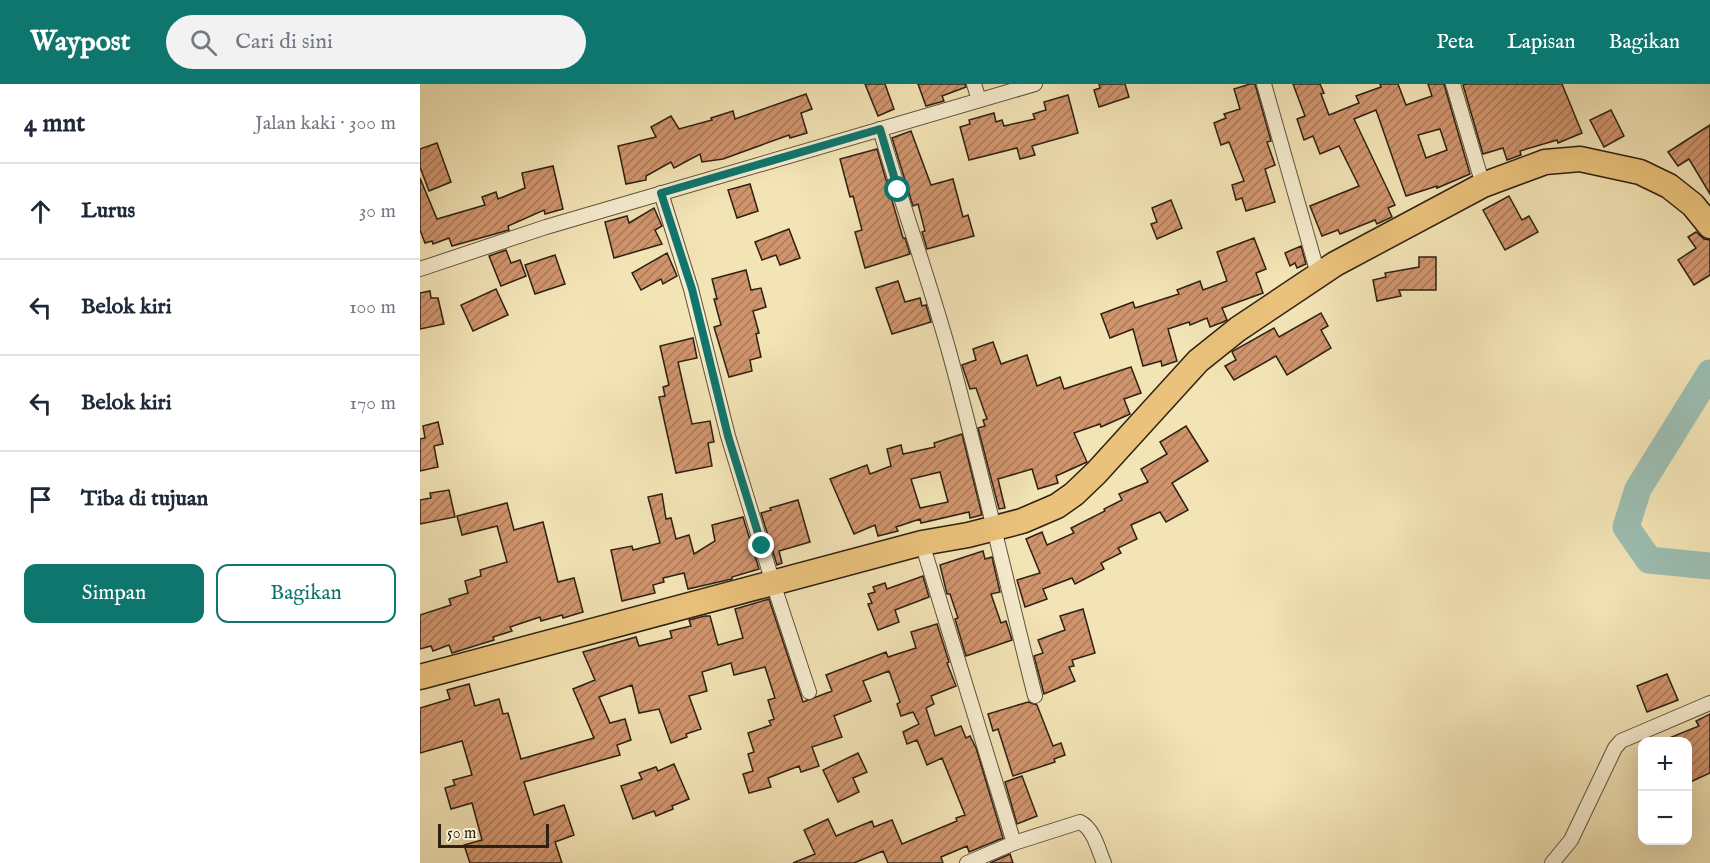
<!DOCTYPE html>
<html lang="id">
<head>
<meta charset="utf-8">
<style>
  body { margin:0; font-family:"IM FELL English",serif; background:#f2f2f3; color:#1f2937 }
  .controls { position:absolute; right:18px; bottom:18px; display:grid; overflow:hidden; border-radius:12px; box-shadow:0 6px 24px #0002 }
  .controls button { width:54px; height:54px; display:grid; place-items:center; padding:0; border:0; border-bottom:2px solid #e0e1e3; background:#fff; color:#1f2937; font:30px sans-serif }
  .scale { position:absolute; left:18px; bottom:15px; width:111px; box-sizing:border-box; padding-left:6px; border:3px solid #2d2113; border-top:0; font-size:16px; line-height:21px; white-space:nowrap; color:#2d2113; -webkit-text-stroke:4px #f7edd0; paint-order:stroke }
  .stop { position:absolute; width:18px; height:18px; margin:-14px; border:4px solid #0f766e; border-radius:50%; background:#fff }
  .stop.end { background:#0f766e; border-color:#fff; box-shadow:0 2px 6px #0008 }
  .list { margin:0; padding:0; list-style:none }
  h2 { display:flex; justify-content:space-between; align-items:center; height:78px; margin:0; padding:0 24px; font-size:26px }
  h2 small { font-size:20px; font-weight:400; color:#747a83 }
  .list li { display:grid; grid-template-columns:39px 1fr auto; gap:18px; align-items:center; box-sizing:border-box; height:96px; padding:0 24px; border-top:2px solid #e0e1e3 }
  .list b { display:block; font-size:22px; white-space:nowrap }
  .list em { font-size:20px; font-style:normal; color:#747a83 }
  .actions { display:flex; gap:12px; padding:18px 24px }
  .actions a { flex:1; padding:14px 0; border:2px solid #0f766e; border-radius:12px; text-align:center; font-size:21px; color:#0f766e }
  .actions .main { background:#0f766e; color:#fff }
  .icon { flex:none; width:33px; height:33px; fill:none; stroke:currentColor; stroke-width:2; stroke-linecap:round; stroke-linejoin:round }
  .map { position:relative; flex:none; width:1290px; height:779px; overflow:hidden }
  header { display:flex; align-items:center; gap:36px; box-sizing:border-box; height:84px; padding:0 30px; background:#0f766e; color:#fff }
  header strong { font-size:28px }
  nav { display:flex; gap:33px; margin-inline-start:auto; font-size:21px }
  .search { width:420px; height:54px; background:#f2f2f3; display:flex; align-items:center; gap:15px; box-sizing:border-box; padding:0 21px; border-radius:33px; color:#747a83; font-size:22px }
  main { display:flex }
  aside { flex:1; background:#fff }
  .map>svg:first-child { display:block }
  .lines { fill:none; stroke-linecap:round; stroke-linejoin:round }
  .river { stroke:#9cbeb2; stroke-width:27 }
  .building { fill:url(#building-hatch); stroke:#2d2113; stroke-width:1.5; fill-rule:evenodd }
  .street-casing { stroke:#5e523c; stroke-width:16 }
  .highway-casing { stroke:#2d2113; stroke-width:27 }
  .street { stroke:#f7edd0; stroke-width:14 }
  .highway { stroke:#eac27b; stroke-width:24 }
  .route { stroke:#0f766e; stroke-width:8 }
</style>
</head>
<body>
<header>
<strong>Waypost</strong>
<div class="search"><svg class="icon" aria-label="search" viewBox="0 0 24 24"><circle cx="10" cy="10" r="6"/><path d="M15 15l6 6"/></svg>Cari di sini</div>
<nav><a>Peta</a><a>Lapisan</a><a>Bagikan</a></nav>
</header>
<main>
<aside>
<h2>4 mnt<small>Jalan kaki · 300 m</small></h2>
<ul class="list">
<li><svg class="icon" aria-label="ahead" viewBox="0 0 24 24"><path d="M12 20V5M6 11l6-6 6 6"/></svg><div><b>Lurus</b></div><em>30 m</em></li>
<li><svg class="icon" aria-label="left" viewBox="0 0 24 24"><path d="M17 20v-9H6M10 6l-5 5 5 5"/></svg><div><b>Belok kiri</b></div><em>100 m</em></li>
<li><svg class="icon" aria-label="left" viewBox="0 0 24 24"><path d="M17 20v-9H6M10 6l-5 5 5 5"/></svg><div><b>Belok kiri</b></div><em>170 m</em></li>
<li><svg class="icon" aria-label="arrive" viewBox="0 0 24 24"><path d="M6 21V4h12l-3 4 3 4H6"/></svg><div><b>Tiba di tujuan</b></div></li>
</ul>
<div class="actions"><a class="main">Simpan</a><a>Bagikan</a></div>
</aside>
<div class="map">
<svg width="1290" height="779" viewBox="0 0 1290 779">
  <defs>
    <pattern id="building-hatch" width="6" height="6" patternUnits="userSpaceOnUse" patternTransform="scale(1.5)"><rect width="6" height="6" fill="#d1956e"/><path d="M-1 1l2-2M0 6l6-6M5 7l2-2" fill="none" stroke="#aa7959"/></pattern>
  </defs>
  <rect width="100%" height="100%" fill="#f3e4b6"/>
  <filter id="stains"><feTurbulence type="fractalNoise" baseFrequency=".00333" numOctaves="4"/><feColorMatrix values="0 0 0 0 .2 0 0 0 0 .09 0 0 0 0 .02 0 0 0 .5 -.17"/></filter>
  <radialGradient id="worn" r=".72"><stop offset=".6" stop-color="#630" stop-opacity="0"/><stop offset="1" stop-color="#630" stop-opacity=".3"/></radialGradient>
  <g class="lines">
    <path class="river" d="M1290,289l-72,116 -12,38 23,33 61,6"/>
  </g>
  <g class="building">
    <path d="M445,0h20l9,25 -16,7z"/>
    <path d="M498,0h47l1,3 -24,9 2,5 -18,5z"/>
    <path d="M679,0h26l4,13 -30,10 -5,-17 6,-2z"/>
    <path d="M830,0h5l16,57 -4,1 8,23 -10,4 10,33 -29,9 -4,-13 -6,2 -4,-15 12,-4 -15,-39 -8,3 -7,-22 12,-5 -2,-4 16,-5 -6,-20z"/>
    <path d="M873,0h27l4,9 -3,1 8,21 30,-12 -3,-7 25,-9 -1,-3h18l8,21 26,-9 -4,-12h16l26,90 -33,14v-2l-31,10 -30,-86 -22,9 41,86 -7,3 4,9 -15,7 -2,-4 -35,14 -2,-4 -16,6 -12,-30 49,-20 -20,-40 -19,8 -7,-18 -9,4 -7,-21 8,-3zM1020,45l7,21 -21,8 -8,-23z"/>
    <path d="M1047,0h95l20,49 -24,10 -1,-3 -37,11 1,4 -14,5 -4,-12 -20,6 -20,-69z"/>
    <path d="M386,10l6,15 -11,4 6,20 -17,5 -1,-3 -66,24 -21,3 -2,-8 -26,14 -3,-6 -25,14v4l-20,4 -8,-38 38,-9 -5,-10 20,-11 8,13 33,-9 -1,-2 22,-7 2,8z"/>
    <path d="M648,11l10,38 -46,13 3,9 -15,4 -3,-11 -48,12 -9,-33 10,-3 -1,-4 25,-7 2,9 6,-2 2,6 31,-7 -2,-5 13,-4 -2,-8z"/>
    <path d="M1191,26l13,26 -20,11 -14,-27z"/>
    <path d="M1290,41v69l-21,-35 -11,7 -10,-14z"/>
    <path d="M491,47l20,54 22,-6 10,38 5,-2 6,21 -47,13 -5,-17 3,-1 -7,-27 -5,2 -21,-68z"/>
    <path d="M17,59l14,39 -22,9 -9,-24v-18z"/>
    <path d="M457,65l26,89h2l5,16 -45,14 -10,-36 7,-2 -9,-34 -3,1 -10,-38z"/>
    <path d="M133,82l10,43 -18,5 -1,-4 -36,16 1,4 -57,16 -3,-8 -16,6 -1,-3 -7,2 -5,-13v-52l17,41 48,-14 -3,-8 14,-5 2,7 27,-11 -3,-15z"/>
    <path d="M330,100l8,27 -21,7 -9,-28z"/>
    <path d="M1089,112l13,24 7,-4 9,16 -33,18 -22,-40z"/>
    <path d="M751,116l11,28 -25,11 -6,-15 6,-2 -5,-14z"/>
    <path d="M234,124l8,18 -7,4 7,14 -48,14 -9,-36 22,-6 2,7z"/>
    <path d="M369,145l11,29 -20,7 -4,-10 -14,5 -7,-18z"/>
    <path d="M1276,148l8,7 6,1v35l-16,10 -16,-25 18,-12 -8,-11z"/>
    <path d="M834,154l12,31 -10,4 7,20 -41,15 5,12 -4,2 -13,5 -3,-9 -17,7 -1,-3 -21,7 9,32 -15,5 -1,-5 -18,5 -10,-37 -23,9 -9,-24 32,-12 2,6 44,-14 -2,-4 23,-9 3,9 24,-9 -10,-29z"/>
    <path d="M881,162l5,18 -9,4 -2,-5 -5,3 -5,-13z"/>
    <path d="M86,166l5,13 9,-3 6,16 -25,10 -12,-30z"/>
    <path d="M247,169l10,23 -14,8 -2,-5 -20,11 -9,-17z"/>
    <path d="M135,171l10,29 -30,10 -10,-29z"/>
    <path d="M999,173h17v33h-37l2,6 -24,5 -4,-21 13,-3 -1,-4 34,-6z"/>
    <path d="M326,186l5,20 10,-2 5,19 -13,4 6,22 -3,1 5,23 -11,3 2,11 -23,6 -15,-50 7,-2 -7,-26h3l-5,-20z"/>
    <path d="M478,197l7,21 15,-4 2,8 4,-1 5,17 -39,12 -16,-46z"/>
    <path d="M76,205l12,26 -35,16 -12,-26z"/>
    <path d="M10,207l1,7h7l6,26 -24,5v-36z"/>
    <path d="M901,229l7,13 -7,4 10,18 -44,27 -11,-19 -42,24 -9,-14 11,-6 -4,-8 1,-1 41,-23 5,9z"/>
    <path d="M273,254l4,20 -19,4 14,62 18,-3 4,21 -6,1 4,23 -36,7 -17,-76 6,-1 -2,-9 6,-2 -9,-39z"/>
    <path d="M573,258l8,22 26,-9 10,31 23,-9 4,12 67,-22 10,26 -17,6 6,15 -29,13 -1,-3 -26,9 13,29 -31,14 2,7 -20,6 -6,-20 -34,10 7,29 -6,1 -21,-81 7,-2 -2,-6 4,-1 -11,-31 -6,1 -8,-24 14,-5 -3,-11z"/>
    <path d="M18,338l5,22 -9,2 4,21 -18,4v-32l5,-1 -2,-12z"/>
    <path d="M766,342l22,35 -36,22 16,27 -22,12 -6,-10 -29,13 6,14 -19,9 3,5 -20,10 3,6 -29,15 -3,-6 -29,11 4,10 -22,8 -8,-27 23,-7 -14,-34 16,-7 5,13 27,-12 -3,-5 34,-17 -1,-2 18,-9 -3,-6 29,-12 -7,-13 26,-15 -7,-12z"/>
    <path d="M542,350l20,81 -12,3 -1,-6 -48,11 -1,-4 -24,8 2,4 -20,5 -3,-11 -21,9 -24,-55 37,-14 3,9 21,-8 -4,-17 14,-4 2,9 32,-7 -1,-4zM520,388l8,30 -28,6 -9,-29z"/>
    <path d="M29,406l6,27 -35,7v-24l11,-2 -1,-5z"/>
    <path d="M242,410l4,25 5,-1 5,21 13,-4 5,19 21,-13 -3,-16 31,-8 16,52 -27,8v2l-44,10 -4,-16 -21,5 1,4 -11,3 2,8 -33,8 -11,-51 21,-4 1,4 27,-7 -12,-46z"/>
    <path d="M378,416l12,42 -31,9 3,12 -5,2 -16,-52 10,-3 -1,-2z"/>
    <path d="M87,419l7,27 29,-8 15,60 16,-4 9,34 -20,6 -1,-3 -21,6 -1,-4 -30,10 2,4 -19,6 1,3 -42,13 -3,-8 -16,6 -2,-5 -11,3v-34l31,-10 -2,-6 19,-6 -3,-12 16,-5 -1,-6 27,-8 -10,-36 -35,9 -5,-19z"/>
    <path d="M563,467l2,8 7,-2 8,35 -9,2 10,29 5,-2 6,19 -46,16 -11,-37 3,-1 -8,-24h-3l-7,-29z"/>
    <path d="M503,492l6,21 -34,13 4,12 -21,8 -10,-26 4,-1 -4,-9 7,-2 -2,-5 12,-4 2,6z"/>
    <path d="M349,515l34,103 29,-11 -6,-16 60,-23 2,5 28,-9 -5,-16 26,-8 12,38 -2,1 9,23 -25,10 3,8 -8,4 9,28 26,-10 5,12 4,-2 6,12 27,90 -34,14 -2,-6 -26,11 2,6h-55l-5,-12 -29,12h-61l22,-9 -11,-24 24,-11 8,17 36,-15 2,6 18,-7 10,24 55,-23 -1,-3 9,-3 -23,-57 -15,7 -10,-25 -10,4 -4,-12 16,-8 -6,-12 -12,4 -4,-12 3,-2 -11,-31 -26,10 8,20 -37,15 8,21 -30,10 7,19 -18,6 -2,-6 -31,12 3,9 -22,6 -6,-19 10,-3 -5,-17 6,-2 -6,-19 23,-8 -2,-4 5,-2 -6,-19 7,-2 -10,-31 -31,8 -3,-12 -29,9 5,19 -18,5 12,33 -15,5 1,3 -16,6 -12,-34 -20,4 -7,-28 -33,12 11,26 15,-4 6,21 -14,5 3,10 -96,27 10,33 30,-10 10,30 -19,7 7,21h-92l-6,-18 18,-5 -10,-37 -21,6 -6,-21 10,-3 -2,-5 19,-5 -10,-34 -42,12v-45l30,-9 -3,-9 22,-6 6,22 24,-7 4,15 5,-1 13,46 73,-21 -21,-49 22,-9 -12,-28 53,-15 3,9 33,-8 -2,-7 21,-5 -2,-6 16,-4h5l8,29 25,-7 -8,-29z"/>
    <path d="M663,525l12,44 -23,7 2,6 -5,1 6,14 -31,13 -10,-38 9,-3 -5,-13 27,-10 -5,-14z"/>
    <path d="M1247,590l11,26 -31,12 -10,-26z"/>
    <path d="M608,618l9,3 16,41 8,-3 4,12 -11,4 1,3 -42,14 -15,-47 -5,2 -5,-17z"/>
    <path d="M1290,630v59l-22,10v-42h-26l37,-15 -3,-5z"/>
    <path d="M438,669l9,19 -14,6 6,14 -21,10 -15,-32z"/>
    <path d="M254,680l15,35 -17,7 1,3 -17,7 -2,-5 -21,8 -12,-33 21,-7 -3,-6 17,-6 2,4z"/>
    <path d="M602,692l15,40 -20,8 -12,-42z"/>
    <path d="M590,770l3,9h-23z"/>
  </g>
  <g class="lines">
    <g class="street-casing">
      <g id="street">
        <path d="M554,0l5,16"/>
        <path d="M844,0l54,190"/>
        <path d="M1033,0l30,101"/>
        <path d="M460,45c22,76 49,150 70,226 31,113 56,227 85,341"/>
        <path d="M241,109l30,96 37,147 45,147 36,109"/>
        <path d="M0,185l126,-42 489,-143"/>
        <path d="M502,459l92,300 -47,20"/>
        <path d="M594,759l66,-21c14,7 18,27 24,41"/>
        <path d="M1132,779l19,-23 44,-92 6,-7 89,-38"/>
      </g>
    </g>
    <g class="highway-casing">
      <path id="highway" d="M0,593l502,-134 46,-8 54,-14 35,-15 17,-12 22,-21 102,-112 40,-32 97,-65 148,-79 62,-23 35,-3 60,13 29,14 24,19 17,21"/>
    </g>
    <use href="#street" class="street"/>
    <use href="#highway" class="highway"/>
  </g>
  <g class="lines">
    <path class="route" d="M342,462l-34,-110 -36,-147 -31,-96 219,-64 18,61"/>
  </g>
  <rect width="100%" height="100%" filter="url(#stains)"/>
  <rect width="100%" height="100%" fill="url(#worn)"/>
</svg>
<div class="controls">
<button>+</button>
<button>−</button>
</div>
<div class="scale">50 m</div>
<div class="stop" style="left:478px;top:106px"></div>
<div class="stop end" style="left:342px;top:462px"></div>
</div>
</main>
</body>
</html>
